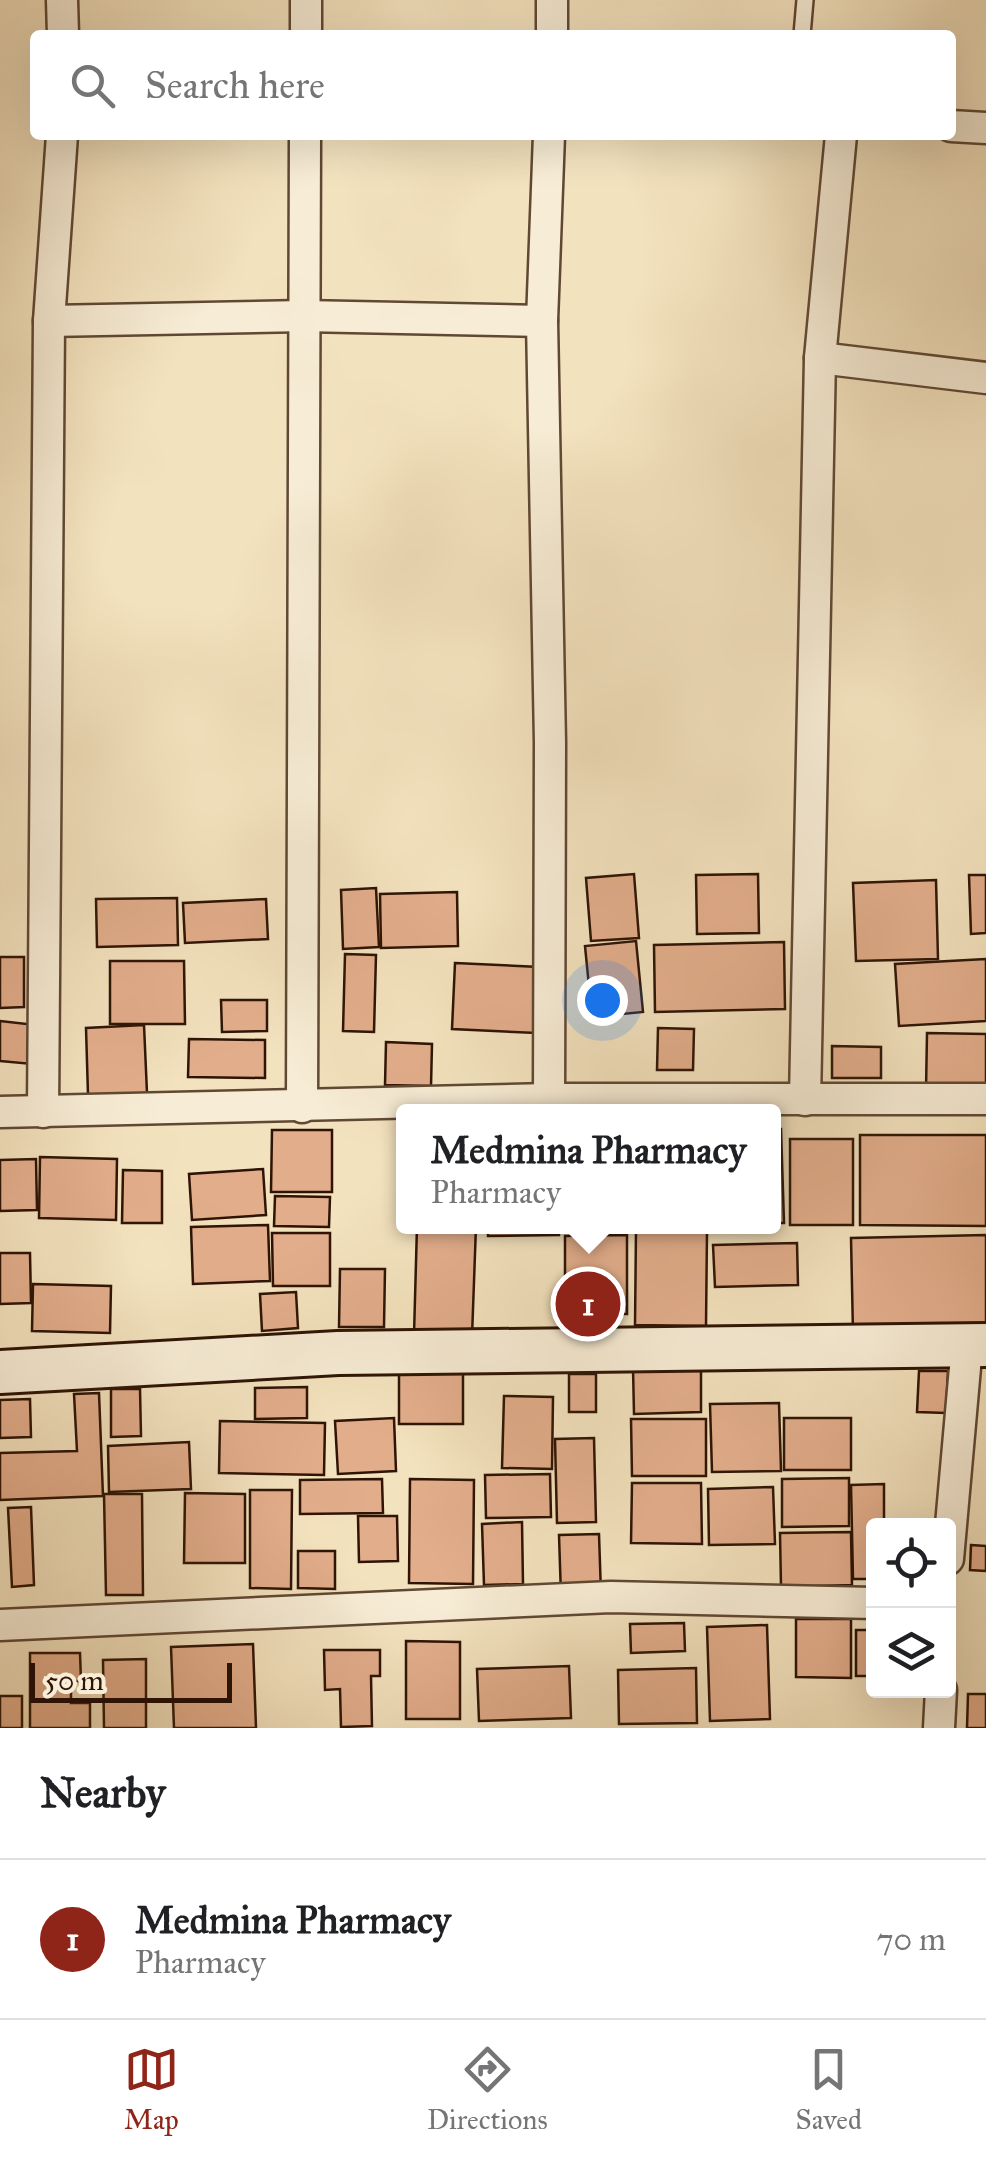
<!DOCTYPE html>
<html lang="en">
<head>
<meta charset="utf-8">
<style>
  body { margin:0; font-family:"IM FELL Great Primer",serif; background:#f6f6f6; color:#202124 }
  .controls { position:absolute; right:30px; bottom:30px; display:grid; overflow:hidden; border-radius:10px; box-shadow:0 10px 40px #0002 }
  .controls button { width:90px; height:90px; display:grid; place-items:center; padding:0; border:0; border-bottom:2px solid #e0e0e0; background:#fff; color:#202124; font:50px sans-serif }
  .scale { position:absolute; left:30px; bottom:25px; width:202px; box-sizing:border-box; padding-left:10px; border:5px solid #2f1405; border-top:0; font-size:28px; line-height:35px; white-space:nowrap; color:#2f1405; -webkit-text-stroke:8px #f7ecd5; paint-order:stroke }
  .you { position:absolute; left:602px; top:1000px; width:35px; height:35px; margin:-25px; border:8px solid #fff; border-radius:50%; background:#1a73e8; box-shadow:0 0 0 15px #1a73e833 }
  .badge { display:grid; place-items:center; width:65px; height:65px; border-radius:50%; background:#8f2418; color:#fff; font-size:32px; font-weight:700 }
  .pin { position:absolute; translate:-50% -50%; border:5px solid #fff; box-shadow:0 2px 10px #0006 }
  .popup { position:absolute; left:396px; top:1104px; width:385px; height:130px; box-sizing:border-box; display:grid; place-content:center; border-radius:10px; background:#fff; filter:drop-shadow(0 2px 8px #0005); font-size:32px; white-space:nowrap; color:#757577 }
  .popup b { font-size:38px; color:#202124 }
  .popup::after { content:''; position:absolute; left:50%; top:100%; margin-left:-20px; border:20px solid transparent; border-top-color:#fff }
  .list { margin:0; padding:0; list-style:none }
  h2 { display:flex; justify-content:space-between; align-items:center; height:130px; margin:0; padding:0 40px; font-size:42px }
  h2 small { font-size:32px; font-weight:400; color:#757577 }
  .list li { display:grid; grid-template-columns:65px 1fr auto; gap:30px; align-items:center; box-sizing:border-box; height:160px; padding:0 40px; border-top:2px solid #e0e0e0 }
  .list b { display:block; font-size:38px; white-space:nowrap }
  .list p { margin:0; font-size:32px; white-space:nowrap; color:#757577 }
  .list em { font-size:32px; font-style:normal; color:#757577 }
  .icon { flex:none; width:55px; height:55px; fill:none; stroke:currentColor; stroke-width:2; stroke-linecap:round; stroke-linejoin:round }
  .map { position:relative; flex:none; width:986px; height:1728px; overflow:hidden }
  .search { position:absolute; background:#fff; box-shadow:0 10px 40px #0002; left:30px; right:30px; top:30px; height:110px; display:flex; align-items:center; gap:25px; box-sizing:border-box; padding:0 35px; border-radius:10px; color:#757577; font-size:38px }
  .sheet { height:290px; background:#fff }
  nav { display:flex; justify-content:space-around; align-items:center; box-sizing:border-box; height:140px; border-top:2px solid #e0e0e0; background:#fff; font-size:28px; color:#757577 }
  nav a { display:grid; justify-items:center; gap:5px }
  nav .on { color:#8f2418 }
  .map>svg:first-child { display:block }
  .building { fill:#e2ad8b; stroke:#2f1405; stroke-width:2.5 }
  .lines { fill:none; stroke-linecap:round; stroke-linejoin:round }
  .lane-casing { stroke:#604833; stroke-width:20 }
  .street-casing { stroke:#604833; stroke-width:35 }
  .secondary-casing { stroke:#2f1405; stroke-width:48 }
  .lane { stroke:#f7ecd5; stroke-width:15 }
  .street { stroke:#f7ecd5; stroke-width:30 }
  .secondary { stroke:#f7ecd5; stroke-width:42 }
</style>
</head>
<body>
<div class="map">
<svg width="986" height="1728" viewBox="0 0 986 1728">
  <rect width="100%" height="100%" fill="#f3e2be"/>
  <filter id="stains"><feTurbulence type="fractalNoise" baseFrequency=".002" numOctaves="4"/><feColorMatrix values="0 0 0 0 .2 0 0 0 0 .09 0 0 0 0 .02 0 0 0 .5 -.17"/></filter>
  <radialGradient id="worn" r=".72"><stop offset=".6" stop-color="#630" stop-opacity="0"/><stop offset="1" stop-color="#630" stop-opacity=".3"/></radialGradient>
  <g class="building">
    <path d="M634,874l5,64 -48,3 -5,-63z"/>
    <path d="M758,874l1,59 -62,1 -1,-59z"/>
    <path d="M969,875h17v58l-15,1z"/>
    <path d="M936,880l2,79 -82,2 -3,-78z"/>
    <path d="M376,888l3,59 -36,2 -2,-59z"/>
    <path d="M457,892l1,54 -77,2 -1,-54z"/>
    <path d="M177,898l1,47 -81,2 -1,-48z"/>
    <path d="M266,899l2,40 -83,4 -2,-40z"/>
    <path d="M636,941l7,71 -51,5 -7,-71z"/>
    <path d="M784,942l1,67 -130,3 -1,-67z"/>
    <path d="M345,954l31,1 -2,77 -31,-1z"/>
    <path d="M0,957h24v50l-24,1z"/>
    <path d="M986,959v62l-87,5 -4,-62z"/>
    <path d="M110,961h74l1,63h-75z"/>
    <path d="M455,963l84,4 -3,66 -84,-4z"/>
    <path d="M221,1000h46v31l-45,1z"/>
    <path d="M0,1021l36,4 -4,39 -32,-3z"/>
    <path d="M144,1025l3,68 -59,2 -2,-67z"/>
    <path d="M658,1028l36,1 -1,41h-36z"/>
    <path d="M927,1033l59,1v57l-60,-1z"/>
    <path d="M189,1039l76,1v38l-77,-1z"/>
    <path d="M386,1042l46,2 -1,42 -46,-1z"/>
    <path d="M832,1046l49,1v31h-49z"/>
    <path d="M773,1129h8l3,94h-11z"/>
    <path d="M272,1130h60v62h-61z"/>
    <path d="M860,1135h126v91l-126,-1z"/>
    <rect x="790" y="1139" width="63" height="86"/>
    <path d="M40,1157l77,2 -1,61 -77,-2z"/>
    <path d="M36,1159l1,51 -37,1v-51z"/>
    <path d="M263,1169l3,46 -74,5 -3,-46z"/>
    <path d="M123,1170l39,1v52h-40z"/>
    <path d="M275,1196l55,1 -1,30 -55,-1z"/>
    <path d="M268,1225l2,56 -77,3 -2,-57z"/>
    <path d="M417,1226h59l-4,111 -58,-2z"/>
    <path d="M488,1226h71v9l-71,1z"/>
    <path d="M636,1230l71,1 -1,95 -71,-1z"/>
    <path d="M272,1233h58v53h-57z"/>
    <path d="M627,1235v79h-32v-30h-30v-48z"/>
    <path d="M986,1235v95l-133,3 -2,-95z"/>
    <path d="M797,1243l1,42 -83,2 -2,-42z"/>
    <path d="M0,1253h30l1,50 -31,1z"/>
    <path d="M340,1269h45l-1,58h-45z"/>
    <path d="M33,1284l78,2 -1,47 -78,-2z"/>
    <path d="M296,1292l2,36 -36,3 -2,-37z"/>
    <path d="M701,1367v45l-67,2 -1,-46z"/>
    <rect x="399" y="1369" width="64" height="55"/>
    <path d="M919,1371h29l-2,42 -29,-1z"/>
    <rect x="569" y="1374" width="27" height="38"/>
    <path d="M307,1387v31l-52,1v-31z"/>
    <path d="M111,1389h29l1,47 -30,1z"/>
    <path d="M99,1393l4,103 -103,4v-47l77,-2 -3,-57z"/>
    <path d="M504,1396l49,1 -1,72 -50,-1z"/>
    <path d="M30,1399l1,38 -31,1v-38z"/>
    <path d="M779,1403l2,68 -69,1 -2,-68z"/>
    <path d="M394,1418l2,53 -58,3 -3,-53z"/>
    <rect x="784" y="1418" width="67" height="52"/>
    <path d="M631,1419h75v57h-74z"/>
    <path d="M220,1421l105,2 -1,52 -105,-2z"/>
    <path d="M594,1438l2,84 -39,1 -2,-84z"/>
    <path d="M189,1442l2,47 -82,3 -1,-46z"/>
    <path d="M550,1474l1,43 -65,1 -1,-43z"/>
    <path d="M849,1478v48l-67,1v-48z"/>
    <path d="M382,1479l1,34 -83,1v-34z"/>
    <path d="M410,1479l64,1 -1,104 -64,-1z"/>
    <path d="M632,1483h69l1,61 -71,-1z"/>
    <path d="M884,1484v42h-10v53h-21l-2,-94z"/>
    <path d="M773,1487l2,57 -66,1 -1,-56z"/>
    <path d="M250,1490h42l-1,99 -41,-1z"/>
    <path d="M185,1493l60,1v69h-61z"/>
    <path d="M104,1494h38l1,101h-37z"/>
    <path d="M31,1507l3,78 -22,2 -4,-79z"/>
    <path d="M358,1516h39l1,45 -39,1z"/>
    <path d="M522,1522l1,62 -39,1 -2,-61z"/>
    <path d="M851,1532l1,53 -71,2 -1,-54z"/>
    <path d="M599,1534l2,60 -40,2 -2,-61z"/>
    <path d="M971,1545l15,1v25l-16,-1z"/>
    <path d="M298,1551h37v38l-37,-1z"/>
    <path d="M796,1619h55v59l-55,-1z"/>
    <path d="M684,1623l1,28 -54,2 -1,-29z"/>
    <path d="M767,1625l3,94 -60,2 -3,-94z"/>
    <rect x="856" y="1630" width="18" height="46"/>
    <path d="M406,1641l54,1v77h-54z"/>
    <path d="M253,1644l3,84h-82l-3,-81z"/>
    <path d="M324,1650h56v26h-9l1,50 -31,1 -1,-38 -15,1z"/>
    <path d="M30,1653h50l1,28h-10v22h19v25h-60z"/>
    <path d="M146,1659v69h-42l-1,-68z"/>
    <path d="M569,1666l2,52 -92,3 -2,-52z"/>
    <path d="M696,1668l1,55 -78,1 -1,-54z"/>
    <path d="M968,1694h18v34h-19z"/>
    <rect x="0" y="1696" width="22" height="32"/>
  </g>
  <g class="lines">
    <g class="lane-casing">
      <path id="lane" d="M802,35l3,-35"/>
    </g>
    <g class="street-casing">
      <g id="street">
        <path d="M62,0l1,35"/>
        <path d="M306,35v-35"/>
        <path d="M552,35v-35"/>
        <path d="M951,126l35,2"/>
        <path d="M49,321l254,-5 239,5"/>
        <path d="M820,358l166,20"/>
        <path d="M549,1099l1,-356 -8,-422 7,-186"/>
        <path d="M805,1100l15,-742 21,-223"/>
        <path d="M302,1107l3,-972"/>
        <path d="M0,1112l549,-13h437"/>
        <path d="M43,1112l6,-791 13,-186"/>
        <path d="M948,1559l19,-214"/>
        <path d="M0,1625l611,-28 263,6"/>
        <path d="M939,1728l2,-38"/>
      </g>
    </g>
    <g class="secondary-casing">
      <path id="secondary" d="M0,1372l338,-19 648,-8"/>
    </g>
    <use href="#lane" class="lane"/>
    <use href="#street" class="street"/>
    <use href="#secondary" class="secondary"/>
  </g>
  <rect width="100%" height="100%" filter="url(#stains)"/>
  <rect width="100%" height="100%" fill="url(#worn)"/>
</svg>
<div class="controls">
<button><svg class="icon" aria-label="locate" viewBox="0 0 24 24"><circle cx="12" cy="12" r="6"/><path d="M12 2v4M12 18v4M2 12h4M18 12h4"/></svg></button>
<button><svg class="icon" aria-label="layers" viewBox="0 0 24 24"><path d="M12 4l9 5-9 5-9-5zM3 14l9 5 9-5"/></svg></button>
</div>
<div class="scale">50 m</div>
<div class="you"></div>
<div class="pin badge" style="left:588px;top:1304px">1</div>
<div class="popup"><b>Medmina Pharmacy</b>Pharmacy</div>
<div class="search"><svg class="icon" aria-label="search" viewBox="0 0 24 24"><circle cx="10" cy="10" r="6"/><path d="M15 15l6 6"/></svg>Search here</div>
</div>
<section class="sheet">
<h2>Nearby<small></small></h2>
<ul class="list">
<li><span class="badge">1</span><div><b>Medmina Pharmacy</b><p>Pharmacy</p></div><em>70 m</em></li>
</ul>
</section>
<nav>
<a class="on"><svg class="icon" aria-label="map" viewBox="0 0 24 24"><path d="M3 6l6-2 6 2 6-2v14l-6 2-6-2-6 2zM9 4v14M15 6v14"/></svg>Map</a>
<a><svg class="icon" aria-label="directions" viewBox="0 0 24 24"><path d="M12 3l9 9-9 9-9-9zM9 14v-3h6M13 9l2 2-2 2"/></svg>Directions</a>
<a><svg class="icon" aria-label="saved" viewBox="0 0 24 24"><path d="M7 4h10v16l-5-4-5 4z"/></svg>Saved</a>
</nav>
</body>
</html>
